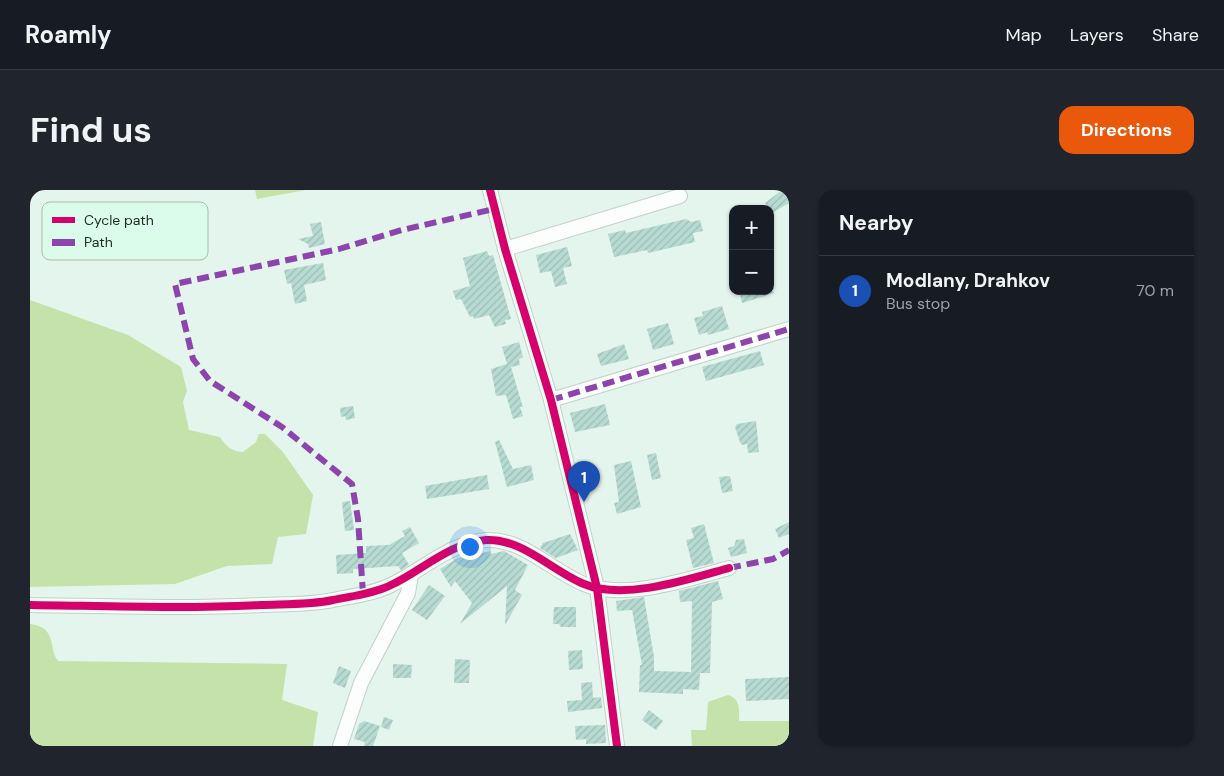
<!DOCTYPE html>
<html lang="en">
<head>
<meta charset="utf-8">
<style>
  body { margin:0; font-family:"DM Sans",sans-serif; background:#20242c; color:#f1f3f6 }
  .controls { position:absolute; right:15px; top:15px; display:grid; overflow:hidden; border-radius:10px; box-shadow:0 1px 4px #0004 }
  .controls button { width:45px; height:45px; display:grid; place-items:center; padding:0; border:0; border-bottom:1px solid #363941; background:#171b24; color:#f1f3f6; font:25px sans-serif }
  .you { position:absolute; left:439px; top:356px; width:18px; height:18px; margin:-12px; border:4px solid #fff; border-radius:50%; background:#1a73e8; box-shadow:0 0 0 8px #1a73e833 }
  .badge { display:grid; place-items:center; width:32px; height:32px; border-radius:50%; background:#ea580c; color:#fff; font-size:16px; font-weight:700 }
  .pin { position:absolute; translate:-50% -41px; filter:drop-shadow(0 1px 2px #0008) }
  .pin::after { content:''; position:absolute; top:26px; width:18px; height:15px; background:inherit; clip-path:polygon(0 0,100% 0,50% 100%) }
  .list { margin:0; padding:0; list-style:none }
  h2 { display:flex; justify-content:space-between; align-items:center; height:65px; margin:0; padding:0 20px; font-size:21px }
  h2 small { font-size:16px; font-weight:400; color:#9ea1a6 }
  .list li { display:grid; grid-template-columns:32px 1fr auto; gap:15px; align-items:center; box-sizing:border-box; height:70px; padding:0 20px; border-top:1px solid #363941 }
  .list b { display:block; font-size:19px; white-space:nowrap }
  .list p { margin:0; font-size:16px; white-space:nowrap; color:#9ea1a6 }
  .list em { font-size:16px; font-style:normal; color:#9ea1a6 }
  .map { position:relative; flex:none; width:759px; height:556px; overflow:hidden; border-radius:15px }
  header { display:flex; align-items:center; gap:30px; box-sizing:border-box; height:70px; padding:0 25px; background:#171b24; border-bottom:1px solid #363941 }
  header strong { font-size:24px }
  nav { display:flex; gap:28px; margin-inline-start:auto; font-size:18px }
  .intro { display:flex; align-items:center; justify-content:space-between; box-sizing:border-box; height:120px; padding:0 30px }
  h1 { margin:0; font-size:35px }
  .button { padding:12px 22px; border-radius:15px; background:#ea580c; color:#fff; font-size:18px; font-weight:700 }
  main { display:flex; gap:30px; padding:0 30px }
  aside { flex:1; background:#171b24; border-radius:15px; box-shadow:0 1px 4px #0004 }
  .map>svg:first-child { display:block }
  .grass { fill:#c6e2ab }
  .building { fill:url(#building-hatch) }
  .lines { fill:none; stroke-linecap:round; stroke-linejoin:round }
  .minor-casing { stroke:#c2d0c9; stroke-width:16 }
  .minor { stroke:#fbfefc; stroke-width:14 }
  .quiet { stroke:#8e44ad; stroke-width:6; stroke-dasharray:12 6; stroke-linecap:butt }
  .cycleway-casing { stroke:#dcfceb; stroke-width:11 }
  .cycleway { stroke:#d6006c; stroke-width:8 }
  .key { fill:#dcfceb; stroke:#a3bdb0; stroke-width:1 }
  .key-label { font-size:14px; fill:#1f2b25 }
</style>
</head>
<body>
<header>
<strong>Roamly</strong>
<nav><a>Map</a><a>Layers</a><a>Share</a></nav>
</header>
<div class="intro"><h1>Find us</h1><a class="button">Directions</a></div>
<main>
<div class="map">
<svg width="759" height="556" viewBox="0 0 759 556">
  <defs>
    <pattern id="building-hatch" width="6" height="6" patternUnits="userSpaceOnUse" patternTransform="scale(1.25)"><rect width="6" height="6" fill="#b7dbd2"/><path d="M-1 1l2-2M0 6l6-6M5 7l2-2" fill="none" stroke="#9dbcb4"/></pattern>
  </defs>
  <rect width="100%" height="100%" fill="#e3f5ec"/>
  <g class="grass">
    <path d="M225,0h51l-49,9z"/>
    <path d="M0,110l98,35 53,32 6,24 -4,11 6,28 31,7c6,10 12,14 23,15l13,-10 3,-8h6l18,18 30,43 -7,39 -28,3 -6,27 -45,2 -52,18 -145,3z"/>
    <path d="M0,434c28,3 18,25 28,37l229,3 -5,36 36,12 -5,34h-283z"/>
    <path d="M698,505c13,4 11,15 11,26h50v25h-97l-1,-16h15l2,-28z"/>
  </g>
  <g class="building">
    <path d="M752,0h7v13l-17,10 -7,-10z"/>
    <path d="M656,29l5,3 9,-2 3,11 -10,2 2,9 -47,11 -1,-3 -33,7 -6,-23 17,-4 1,3z"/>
    <path d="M291,32l4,22 -16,4 -1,-4 -10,-5 15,-3 -3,-12z"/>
    <path d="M537,57l5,19 -9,2 4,16 -12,3 -4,-16 -11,2 -4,-18z"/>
    <path d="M457,61l2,5 4,-1 18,64 -6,1 1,4 -11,3 -6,-12 -15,4 -1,-3 -3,1 -9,-18 -5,1 -3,-9 17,-5 -7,-28z"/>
    <path d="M293,73l3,17 -22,5 3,16 -12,3 -4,-21 -4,1 -3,-14z"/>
    <path d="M720,101h23l1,2 -32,10 -2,-9z"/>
    <path d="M692,116l7,23 -21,6 -1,-3 -8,3 -5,-17 9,-2 -1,-4z"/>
    <path d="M638,133l6,21 -21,6 -6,-21z"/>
    <path d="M489,152l4,15 -4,2 1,6 -9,2 10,34 2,6h-3l3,9 -10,3 -7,-24 -10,1 -5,-27 16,-5 -5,-17z"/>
    <path d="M594,154l5,15 -28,7 -4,-12z"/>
    <path d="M730,161l4,14 -58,16 -4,-14z"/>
    <path d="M575,214l5,21 -35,7 -5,-19z"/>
    <path d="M323,216l2,12 -9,2 -1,-4 -4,1 -1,-9z"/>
    <path d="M726,231l3,31 -11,1 -1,-9 -5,1 -2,-3 -5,-15 2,-3z"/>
    <path d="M469,250l14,29 18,-4 3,15 -27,7 -12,-45z"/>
    <path d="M626,263l5,25 -9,2 -5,-25z"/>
    <path d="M601,271l10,46 -24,7 -3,-11 5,-1 -5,-37z"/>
    <path d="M457,285l2,14 -62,10 -2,-13z"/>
    <path d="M700,286l3,15 -11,2 -3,-16z"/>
    <path d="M320,311l4,29 -9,1 -3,-29z"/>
    <path d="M759,332v12l-10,4 -4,-9z"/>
    <path d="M674,334l10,39 -21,5 -7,-28 8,-2 -3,-10z"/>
    <path d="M380,337l9,16 -17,10 7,12 -8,5 -3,-4 -45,3v4l-16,1 -1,-19 30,-2v-7l23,-1 16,-9 -3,-5z"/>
    <path d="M540,344l8,16 -22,8 -16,-10 3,-5z"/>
    <path d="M714,349l3,14 -16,4 -3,-9 6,-2 2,-6z"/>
    <path d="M461,361v3l13,-3 24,14 -13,25 7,5 -17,30 2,-39 -47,38 12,-21 -17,-22 -4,6 -11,-18 18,-11z"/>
    <path d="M688,391l5,18 -11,3 -2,71h-10l-1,17 -16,-1v5l-44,-2 1,-27h2l-10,-55 -15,1 -1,-10 28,-4 10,60v14l37,1 1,-71 -12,1 -1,-11z"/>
    <path d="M399,395l16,11 -18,24 -15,-10z"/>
    <path d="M524,417h22v20h-15l-2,-3h-6z"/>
    <path d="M552,460l1,19 -14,1 -1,-19z"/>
    <path d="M425,469l15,1 -1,23h-15z"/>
    <path d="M363,474l19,1 -1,13h-18z"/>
    <path d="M309,476l12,5 -6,17 -12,-5z"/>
    <path d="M759,487v22l-43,2 -1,-22z"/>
    <path d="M562,492l1,16 8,-1 1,11 -34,4 -1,-11 15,-1 -1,-17z"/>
    <path d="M619,520l14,11 -7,9 -14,-10z"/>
    <path d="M354,527l9,3 -4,10 -8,-3z"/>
    <path d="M334,531l16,5 -7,20h-9l1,-4 -11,-3 5,-15z"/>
    <path d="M575,535l1,18 -20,1v-5l-10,1 -1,-14z"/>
  </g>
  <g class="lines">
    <g class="minor-casing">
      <g id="minor">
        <path d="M460,0l15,59 46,151 46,188 20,158"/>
        <path d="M475,59l175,-53"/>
        <path d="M521,210l238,-71"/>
        <path d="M0,415c77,1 154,4 231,0 23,-1 49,0 72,-5 19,-4 40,-6 58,-15 32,-15 58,-42 95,-45 36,-2 66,31 98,44 40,17 105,-5 145,-16"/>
        <path d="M310,556l21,-63 47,-90 3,-19"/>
      </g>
    </g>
    <use href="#minor" class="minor"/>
    <g class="quiet">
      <path d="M521,210l238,-71"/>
      <path d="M699,378l44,-9 16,-9"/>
      <path d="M333,404l-5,-75 -6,-35 -70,-57 -72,-46 -17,-22 -18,-75 164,-35 63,-19 92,-21"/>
    </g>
    <g class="cycleway-casing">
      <g id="cycleway">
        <path d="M460,0l15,59 46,151 46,188 20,158"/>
        <path d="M0,415c77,1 154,4 231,0 23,-1 49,0 72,-5 19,-4 40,-6 58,-15 32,-15 58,-42 95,-45 36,-2 66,31 98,44 40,17 105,-5 145,-16"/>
      </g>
    </g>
    <use href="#cycleway" class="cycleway"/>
  </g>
  <rect x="12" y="12" width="166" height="58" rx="8" class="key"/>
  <rect x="22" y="27" width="23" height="6" fill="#d6006c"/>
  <rect x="22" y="49" width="23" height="7" fill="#8e44ad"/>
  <g class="key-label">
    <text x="54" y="35">Cycle path</text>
    <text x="54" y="57">Path</text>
  </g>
</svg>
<div class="controls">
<button>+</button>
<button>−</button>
</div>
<div class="you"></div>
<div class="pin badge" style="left:554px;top:312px;background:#1a4fb4">1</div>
</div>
<aside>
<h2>Nearby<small></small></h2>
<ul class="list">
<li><span class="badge" style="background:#1a4fb4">1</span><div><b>Modlany, Drahkov</b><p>Bus stop</p></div><em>70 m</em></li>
</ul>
</aside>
</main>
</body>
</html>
